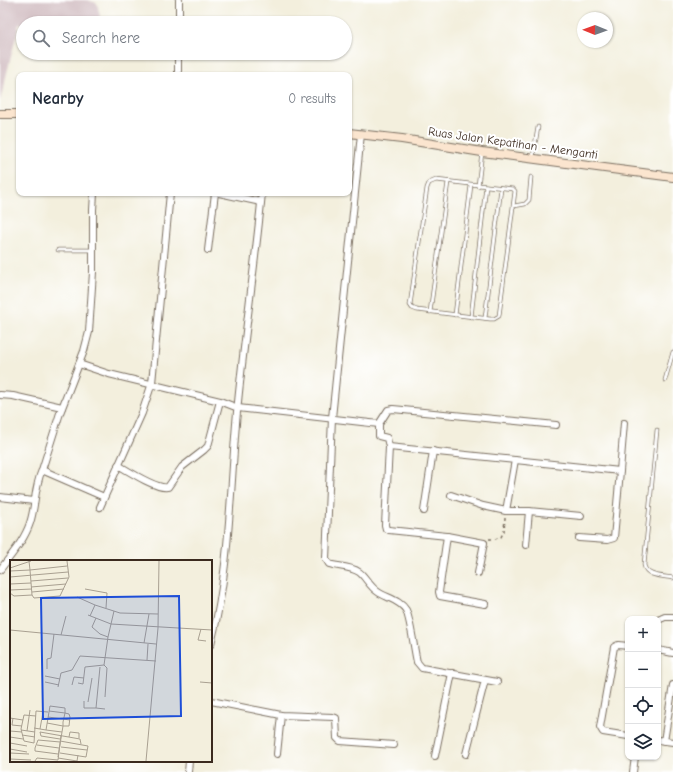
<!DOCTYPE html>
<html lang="en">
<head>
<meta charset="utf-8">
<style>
  body { margin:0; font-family:"Comic Neue",sans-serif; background:#f6f6f7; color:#1f2937 }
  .controls { position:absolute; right:12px; bottom:12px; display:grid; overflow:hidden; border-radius:8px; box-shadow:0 1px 3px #0004 }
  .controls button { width:36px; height:36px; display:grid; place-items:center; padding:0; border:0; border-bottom:1px solid #e0e1e3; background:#fff; color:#1f2937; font:20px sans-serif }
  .compass { position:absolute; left:577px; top:12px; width:36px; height:36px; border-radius:50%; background:#fff; box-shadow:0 1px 3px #0004; rotate:271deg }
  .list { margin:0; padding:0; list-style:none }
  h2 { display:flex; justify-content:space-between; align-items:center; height:52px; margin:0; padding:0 16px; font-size:17px }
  h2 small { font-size:13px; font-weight:400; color:#747a83 }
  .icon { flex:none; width:22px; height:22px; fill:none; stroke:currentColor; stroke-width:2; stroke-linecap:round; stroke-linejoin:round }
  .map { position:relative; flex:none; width:673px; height:772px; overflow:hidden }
  .search { position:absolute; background:#fff; box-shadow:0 1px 3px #0004; left:16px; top:16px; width:336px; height:44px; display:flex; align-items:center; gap:10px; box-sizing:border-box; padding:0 14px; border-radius:22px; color:#747a83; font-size:15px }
  .panel { position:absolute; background:#fff; box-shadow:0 1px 3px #0004; left:16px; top:72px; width:336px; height:124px; border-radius:8px }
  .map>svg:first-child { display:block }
  .industrial { fill:#d2bec2 }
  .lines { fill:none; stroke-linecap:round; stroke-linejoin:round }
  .lane-casing { stroke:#7b6f61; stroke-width:4.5 }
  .street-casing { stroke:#7b6f61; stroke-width:8 }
  .secondary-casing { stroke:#7b6f61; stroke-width:10 }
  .path { stroke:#7b6f61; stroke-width:1.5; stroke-dasharray:3 3; stroke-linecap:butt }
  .lane { stroke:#fff; stroke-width:3 }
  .street { stroke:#fff; stroke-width:6 }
  .secondary { stroke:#fbe5cf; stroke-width:8 }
  .labels { text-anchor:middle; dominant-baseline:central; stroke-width:4; stroke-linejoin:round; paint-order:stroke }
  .street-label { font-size:12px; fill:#3b2a1e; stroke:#fff }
  .inset-road { fill:none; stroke:#a9a091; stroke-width:1 }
  .view { fill:#1d4ed8; fill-opacity:0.15; stroke:#1d4ed8; stroke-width:2 }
  .inset-edge { fill:none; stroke:#3b2a1e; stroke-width:2 }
</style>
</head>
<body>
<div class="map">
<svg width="673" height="772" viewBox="0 0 673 772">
  <rect width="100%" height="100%" fill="#fff"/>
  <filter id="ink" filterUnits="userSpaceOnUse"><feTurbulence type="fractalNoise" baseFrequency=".025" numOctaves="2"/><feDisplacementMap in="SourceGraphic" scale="8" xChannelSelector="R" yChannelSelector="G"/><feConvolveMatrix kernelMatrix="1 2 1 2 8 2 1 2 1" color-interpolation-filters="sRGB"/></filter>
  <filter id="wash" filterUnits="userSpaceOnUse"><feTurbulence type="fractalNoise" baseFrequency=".012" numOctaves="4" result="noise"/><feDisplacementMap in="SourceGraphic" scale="16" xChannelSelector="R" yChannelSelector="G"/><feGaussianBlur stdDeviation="0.9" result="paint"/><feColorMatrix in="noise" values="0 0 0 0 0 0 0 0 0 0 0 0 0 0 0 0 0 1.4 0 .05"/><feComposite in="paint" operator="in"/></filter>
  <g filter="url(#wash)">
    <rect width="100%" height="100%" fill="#f3efdd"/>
    <path class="industrial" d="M0,0h87l10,3 3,13 -4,7h-73v2l-4,-1 -19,77z"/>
  </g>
  <g filter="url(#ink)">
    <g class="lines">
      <g class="lane-casing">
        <g id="lane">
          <path d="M533,157l5,-30"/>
          <path d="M436,180l77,9 2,2 -16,125 -5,3h-4l-73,-9 -5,-2 -2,-3 17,-117 2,-5z"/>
          <path d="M478,186l4,-34"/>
          <path d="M514,206l11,-2 4,-4 2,-23"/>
          <path d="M58,250h34"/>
          <path d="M430,312l18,-130"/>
          <path d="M455,315l16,-130"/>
          <path d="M471,317l15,-131"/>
          <path d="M485,318l16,-130"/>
          <path d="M665,380l8,-28"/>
          <path d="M657,430l-13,135c2,12 19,11 29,13"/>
        </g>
      </g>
      <g class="street-casing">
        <g id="street">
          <path d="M179,23v-23"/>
          <path d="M178,75v-22"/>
          <path d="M361,134l-29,284 -6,141 3,5c9,3 21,2 30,8 6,4 10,14 19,20 9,6 22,8 28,18 5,12 8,39 11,52l5,6 75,14"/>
          <path d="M94,193l-1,17v62l-4,60 -5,19 -24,62 -18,57 62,27"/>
          <path d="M219,193l42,9"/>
          <path d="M208,250l7,-57"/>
          <path d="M79,364l30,10 111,27"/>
          <path d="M0,395l13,1 49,11"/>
          <path d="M389,447l231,24 4,-48"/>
          <path d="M118,465c10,6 40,25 50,22l14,-20 22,-17 4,-4 12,-45 18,7 141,16"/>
          <path d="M451,495l32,11 23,5h23l52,5"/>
          <path d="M0,497l34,4"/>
          <path d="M100,507l42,-94 10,-30 18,-190"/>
          <path d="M424,511l9,-60"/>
          <path d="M506,511l9,-51"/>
          <path d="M447,536l-8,56 1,4 45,8"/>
          <path d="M579,538l28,2 7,-2 6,-67"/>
          <path d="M526,545l3,-34"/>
          <path d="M0,570c11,-15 24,-29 30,-47 6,-18 4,-35 12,-53"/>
          <path d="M478,573l6,-30 -37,-7 -58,-6 -3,-1 -1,-4 4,-78 -2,-9 -8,-2v-12l9,-14 5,-1 163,16"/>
          <path d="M658,620l7,-3h8"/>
          <path d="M211,644c19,-75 19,-155 26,-232 7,-73 18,-146 25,-219"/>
          <path d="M628,646l-10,-1 -4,2 -14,80 3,5 25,4"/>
          <path d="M658,650l15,3"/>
          <path d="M211,701l70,14 52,2 3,1 1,20 3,3 54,4"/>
          <path d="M658,740l15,2"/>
          <path d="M664,741l9,-56"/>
          <path d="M277,754l4,-39"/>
          <path d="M466,754l19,-74"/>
          <path d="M435,756l17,-83"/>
          <path d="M188,772l1,-11"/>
          <path d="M633,772l2,-15"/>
        </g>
      </g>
      <g class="secondary-casing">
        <g id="secondary">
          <path d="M0,114h19"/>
          <path d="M349,133l53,6 80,13 191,25"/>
        </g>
      </g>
      <path class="path" d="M489,539h6l6,-2 3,-6 1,-13"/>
      <use href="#lane" class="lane"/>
      <use href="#street" class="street"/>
      <use href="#secondary" class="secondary"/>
    </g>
  </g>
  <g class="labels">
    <g class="street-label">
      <text transform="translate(513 143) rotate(8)">Ruas Jalan Kepatihan - Menganti</text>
    </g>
  </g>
  <g transform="translate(10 560)">
    <rect width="202" height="202" fill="#f3efdd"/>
    <path class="inset-road" d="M19,1l1,9 37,-4M0,8l21,-7M0,11l20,-1 2,25M0,17l58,-5M21,21l37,-3M0,24l21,-1M21,27l35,-3M75,29l22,4 -1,15M0,30l22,-1M22,32l32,-3M0,33l4,3 18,-1 2,3 26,-2 9,-19 -2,-16M67,37l18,8M78,55l23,9 101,6M80,56l5,-11 25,8 38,1M86,58l-4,9 8,7 8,3 -4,28 3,3 -2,29M191,69l-3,11 8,1M0,70l146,14M51,75l5,-19M98,77l6,-26M134,83l5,-29M137,100l1,-16M90,107l-4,41 9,1M37,109v-10l4,-1 3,-24M35,116l15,3M35,122l14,3M190,122l12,1M68,123l5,1 2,-17 19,-2M62,125l2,-8 10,1M48,127l3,-14 11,-3 8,-14 76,5M74,141v7h12M78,142l4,-24M39,151l16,2 4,1 1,3 -1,9h-6v-4l2,-9v-5l-15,-2 -4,24 16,2 -4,25M26,156l-12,-1 -3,14 3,12 10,2 2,-32 12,1M38,157l22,3M0,158l13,2M3,158l-1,7 10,1M37,163l16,3 -1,6M24,168l12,2M30,169l3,-17M11,170l14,2M0,171l12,1M17,171l3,-21M12,175l13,2M0,177l13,2M59,177l1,-5 9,1v5M50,179l-19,-3 -1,-4 40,7 1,5M0,183l17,3M27,185l22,3M51,187l26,3M0,189l17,3M0,193l19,1M50,193l26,4 2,-11 -28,-5M48,194l-23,-3v-3l3,-8 22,2M48,198l19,3 1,-6M0,199l21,1M48,200l3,-25M25,201l2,-3 21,2M136,201l12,-133 1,-67"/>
    <path class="view" d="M169,36l2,120 -138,3 -2,-121z"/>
    <rect width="202" height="202" class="inset-edge"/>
  </g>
</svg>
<div class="controls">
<button>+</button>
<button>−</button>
<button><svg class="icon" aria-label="locate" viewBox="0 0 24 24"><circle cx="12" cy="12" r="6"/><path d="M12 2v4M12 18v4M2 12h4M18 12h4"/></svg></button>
<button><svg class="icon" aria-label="layers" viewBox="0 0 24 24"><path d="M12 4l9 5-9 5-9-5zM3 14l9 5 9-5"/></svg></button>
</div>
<svg class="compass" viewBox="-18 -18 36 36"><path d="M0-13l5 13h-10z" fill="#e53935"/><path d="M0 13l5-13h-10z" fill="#747a83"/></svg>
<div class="search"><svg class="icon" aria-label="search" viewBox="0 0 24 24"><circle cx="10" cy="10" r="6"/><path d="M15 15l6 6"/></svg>Search here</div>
<section class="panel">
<h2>Nearby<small>0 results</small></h2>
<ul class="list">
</ul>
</section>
</div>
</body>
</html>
